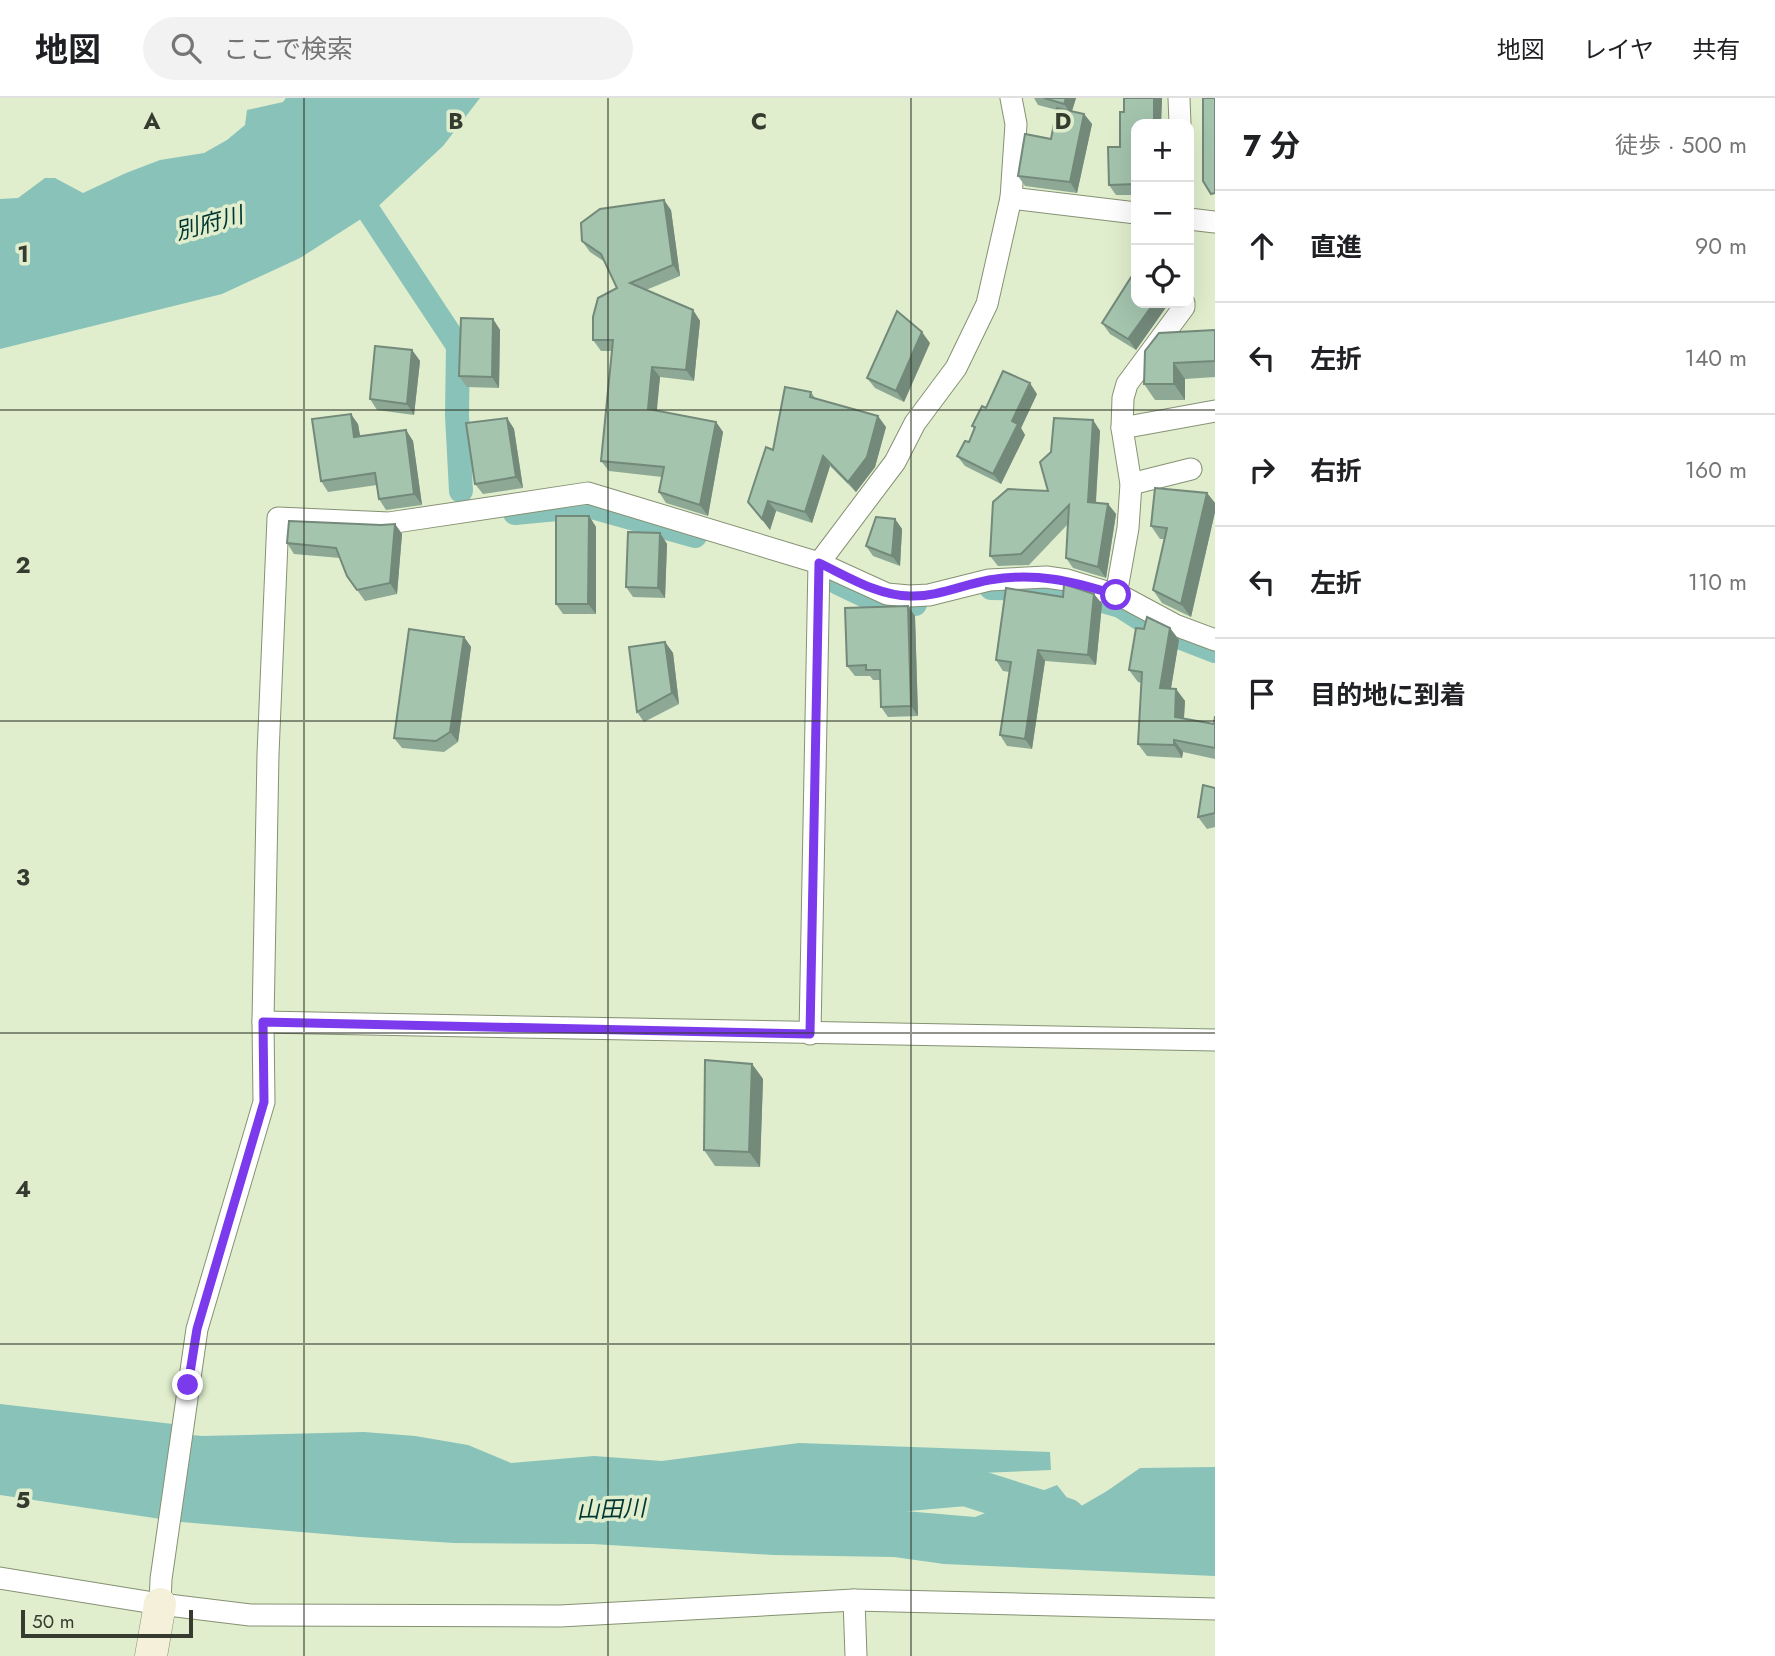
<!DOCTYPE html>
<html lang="ja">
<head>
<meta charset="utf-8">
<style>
  body { margin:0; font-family:Jost,"Noto Sans JP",sans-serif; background:#f2f2f2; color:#202124 }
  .controls { position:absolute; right:21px; top:21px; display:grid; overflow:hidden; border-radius:14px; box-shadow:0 7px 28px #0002 }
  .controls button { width:63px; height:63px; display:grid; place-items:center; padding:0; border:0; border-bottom:2px solid #e0e0e0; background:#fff; color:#202124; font:35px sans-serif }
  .scale { position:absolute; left:21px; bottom:18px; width:172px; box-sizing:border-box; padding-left:7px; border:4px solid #353b2e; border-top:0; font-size:19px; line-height:24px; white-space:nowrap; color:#353b2e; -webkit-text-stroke:5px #e0eecd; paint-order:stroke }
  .stop { position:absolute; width:21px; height:21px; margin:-16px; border:5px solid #7c3aed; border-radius:50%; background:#fff }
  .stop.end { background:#7c3aed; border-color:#fff; box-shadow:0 2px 7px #0008 }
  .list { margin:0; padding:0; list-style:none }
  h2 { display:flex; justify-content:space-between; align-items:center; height:91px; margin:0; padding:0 28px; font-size:30px }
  h2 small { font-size:23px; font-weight:400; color:#757577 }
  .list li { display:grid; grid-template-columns:46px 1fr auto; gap:21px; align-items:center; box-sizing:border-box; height:112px; padding:0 28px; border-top:2px solid #e0e0e0 }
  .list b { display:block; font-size:26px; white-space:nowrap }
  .list em { font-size:23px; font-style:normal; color:#757577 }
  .icon { flex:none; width:38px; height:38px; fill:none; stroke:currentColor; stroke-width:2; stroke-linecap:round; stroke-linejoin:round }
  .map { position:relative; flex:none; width:1215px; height:1558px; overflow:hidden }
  header { display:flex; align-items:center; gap:42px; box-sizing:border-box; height:98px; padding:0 35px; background:#fff; border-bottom:2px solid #e0e0e0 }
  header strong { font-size:33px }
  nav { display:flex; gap:38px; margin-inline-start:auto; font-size:24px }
  .search { width:490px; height:63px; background:#f2f2f2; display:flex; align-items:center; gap:18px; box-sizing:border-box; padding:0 24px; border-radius:38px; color:#757577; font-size:26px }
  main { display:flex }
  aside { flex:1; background:#fff }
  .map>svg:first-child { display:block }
  .water { fill:#88c2b9 }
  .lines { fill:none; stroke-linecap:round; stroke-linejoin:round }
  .canal { stroke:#88c2b9; stroke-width:24 }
  .river { stroke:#88c2b9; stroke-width:40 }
  .street-casing { stroke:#859173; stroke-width:23 }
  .secondary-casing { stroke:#859173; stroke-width:33 }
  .street { stroke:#fff; stroke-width:21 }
  .secondary { stroke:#f5f0da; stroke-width:32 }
  .wall { fill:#8da996 }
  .shaded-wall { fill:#73897a }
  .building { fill:#a4c4ae; stroke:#73897a; stroke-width:2 }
  .route { stroke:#7c3aed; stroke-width:9 }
  .grid { fill:none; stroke:#353b2e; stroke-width:2; stroke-opacity:0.55 }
  .labels { text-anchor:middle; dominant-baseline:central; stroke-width:7; stroke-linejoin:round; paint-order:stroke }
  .water-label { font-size:23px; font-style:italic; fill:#003631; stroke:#e0eecd }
  .grid-label { font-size:23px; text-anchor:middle; font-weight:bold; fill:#353b2e; stroke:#e0eecd; stroke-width:7; stroke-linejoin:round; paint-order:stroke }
</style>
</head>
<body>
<header>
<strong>地図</strong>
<div class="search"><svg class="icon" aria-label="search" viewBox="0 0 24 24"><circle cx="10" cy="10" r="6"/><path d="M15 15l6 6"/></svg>ここで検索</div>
<nav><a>地図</a><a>レイヤ</a><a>共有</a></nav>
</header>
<main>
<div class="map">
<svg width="1215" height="1558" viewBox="0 0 1215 1558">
  <rect width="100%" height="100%" fill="#e0eecd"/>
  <g class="water">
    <path d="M286,0h194l-37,48 -71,66 -72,46 -78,36 -222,55v-150l18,-1 27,-20h10l28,15 43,-20 34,-13 44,-7 23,-13 18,-15 2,-15 36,-8z"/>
    <path d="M0,1306l173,20 -2,9 31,3 162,-4 51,4 53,9 43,18 83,-7 68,5 137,-18 251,9 1,18 -71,3 -128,15 -16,9 57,13 82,7 82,-32 19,24 31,-18 33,-23 75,-1v109l-271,-12 -50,-7 -121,-2 -180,-11 -139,-1 -94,-6 -179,-15 -181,-27z"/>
  </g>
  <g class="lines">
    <g class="canal">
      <path d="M340,109h26l92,139 -1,69 4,76"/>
      <path d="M515,415l73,-7 107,30"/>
      <path d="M838,485l42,20 35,1"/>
      <path d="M991,490l70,1 59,17 33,21 62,24"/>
    </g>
    <path class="river" d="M781,1404l184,-16 101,32"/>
    <g class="street-casing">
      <g id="street">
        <path d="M1011,0l5,26 -5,74 125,15"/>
        <path d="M1179,0l1,26"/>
        <path d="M1189,121l26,3"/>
        <path d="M1122,330l93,-17"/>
        <path d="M1131,386l60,-15"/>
        <path d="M1116,497l12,-67 3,-44 -9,-56 1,-30 4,-14 57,-77v-4"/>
        <path d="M263,924l952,18"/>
        <path d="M810,936l9,-471 76,-101 20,-39 41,-55 31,-64 24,-106"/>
        <path d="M0,1480l160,26 90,11 310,1 294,-16 361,9"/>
        <path d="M854,1502l2,56"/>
        <path d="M160,1506l1,-25 36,-250 67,-227 -1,-80 5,-268 10,-236 111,5 199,-30 231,70 68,31 22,2 20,-1 60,-15 57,-3 21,3 56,17 52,28 40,15"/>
      </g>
    </g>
    <g class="secondary-casing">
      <path id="secondary" d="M151,1558l9,-52"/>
    </g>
    <use href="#street" class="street"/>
    <use href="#secondary" class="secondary"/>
  </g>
  <g class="wall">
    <path d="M1034,0h42l-4,13 12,3 8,10 -15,69 -52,-7 -7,-10 33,-37 6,-29 -19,-5z"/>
    <path d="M1124,0h38l-1,26h-25v71h-20l-7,-10 11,-38z"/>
    <path d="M671,112l9,66 -34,14 47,20 7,11 -6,60 -34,-4 -4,34 60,11 7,10 -15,84 -42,-13 -7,-11 3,-15 -53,-6 -8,-10 11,-110h-11l-8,-11 24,-52 -12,-26 -15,-10 -8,-11z"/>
    <path d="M1136,205h33l-33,47 -26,-16 -8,-11z"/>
    <path d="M493,221l7,11 -1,58 -32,-1 -8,-11z"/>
    <path d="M1215,232v47l-30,2v21h-30l-11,-16z"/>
    <path d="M930,245l-26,59 -29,-14 -8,-10z"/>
    <path d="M412,252l8,11 -6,54 -37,-5 -7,-11z"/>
    <path d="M811,294l4,6 71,29 -11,40 -19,25 -26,-26 -18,57 -36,-12 -6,19 -22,-28 25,-52z"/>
    <path d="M1037,296l-16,34 4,7 -24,49 -36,-18 -8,-10 12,-14 5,-13 -2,-3 14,-18z"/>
    <path d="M507,320l7,11 9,59 -40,6 -8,-10z"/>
    <path d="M1093,322l7,11 -4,72 12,1 8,10 -10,64 -33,-10 -7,-10 2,-34 -39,41 -31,1 -8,-10 58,-65z"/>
    <path d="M358,326l2,12 46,-6 7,11 9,64 -36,5 -7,-11 -2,-14 -49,7 -7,-11z"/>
    <path d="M1207,395l8,10v9l-24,105 -29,-14 -9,-13 11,-51h-4l-9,-13z"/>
    <path d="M589,418l7,11v87h-33l-7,-10z"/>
    <path d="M895,421l7,10 -2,37 -27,-10 -7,-10z"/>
    <path d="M395,426l7,10 -5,60 -32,7 -18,-25 -7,-18 -46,-4 -7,-11z"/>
    <path d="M660,435l7,11 -2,54 -32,-1 -7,-10z"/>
    <path d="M1094,496l8,10 -6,61 -51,-4 -13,88 -25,-3 -7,-11 10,-63 -7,-1 -7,-11 67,-63z"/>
    <path d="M908,508l7,10 3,100 -30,1 -7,-10 -1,-27h-7l-3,-4h-15l-8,-10z"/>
    <path d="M1170,530l9,12 -8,48 5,1 9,12 -1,18 30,5 1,-8v43l-32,-7 -1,6 -35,-2 -9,-12 3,-61 -3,-1 -9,-12 15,-41z"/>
    <path d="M464,539l7,10 -13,95 -14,10 -42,-4 -8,-10z"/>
    <path d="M665,544l8,11 6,51 -35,18 -7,-10z"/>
    <path d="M1215,690v39l-8,2 -9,-12z"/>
    <path d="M752,966l11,15 -3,88 -45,-1 -11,-16z"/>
  </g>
  <g class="shaded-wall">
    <path d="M1066,0h10l-5,16 -7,-10z"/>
    <path d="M1154,0h8l-1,26h-7z"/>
    <path d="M1084,16l8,10 -15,69 -7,-11z"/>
    <path d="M664,102l7,10 9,66 -7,-11z"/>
    <path d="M1154,205h15l-33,47 -8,-11z"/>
    <path d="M693,212l7,11 -6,60 -8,-11z"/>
    <path d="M493,221l7,11 -1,58 -7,-11z"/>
    <path d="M922,234l8,11 -26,59 -8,-11z"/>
    <path d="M412,252l8,11 -6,54 -7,-11z"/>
    <path d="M1174,265l11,16v21l-11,-16z"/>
    <path d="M652,269l8,10 -4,43 -8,-11z"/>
    <path d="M1030,285l7,11 -16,34 4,7 -24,49 -8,-10 19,-53z"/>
    <path d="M351,316l7,10 4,23 -8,-10z"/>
    <path d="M878,318l8,11 -11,40 -19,25 -8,-10z"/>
    <path d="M507,320l7,11 9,59 -7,-11z"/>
    <path d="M1093,322l7,11 -5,82 -7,-11z"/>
    <path d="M716,324l7,10 -15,84 -8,-11z"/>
    <path d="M406,332l7,11 9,64 -8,-11z"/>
    <path d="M823,358l7,10 -18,57 -7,-11z"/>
    <path d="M1207,395l8,10v9l-24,105 -10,-13z"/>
    <path d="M768,403l8,10 -6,19 -8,-11z"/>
    <path d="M1108,406l8,10 -10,64 -8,-11z"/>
    <path d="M589,418l7,11v87l-8,-10z"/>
    <path d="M895,421l7,10 -2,37 -8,-10z"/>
    <path d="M395,426l7,10 -5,60 -7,-11z"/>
    <path d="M660,435l7,11 -2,54 -7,-10z"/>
    <path d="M1094,496l8,10 -6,61 -8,-10z"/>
    <path d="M908,508l7,10 3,100 -7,-10z"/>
    <path d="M1170,530l9,12 -10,60 -9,-12z"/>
    <path d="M464,539l7,10 -13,95 -8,-10z"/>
    <path d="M665,544l8,11 6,51 -7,-11z"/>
    <path d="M1038,552l7,11 -13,88 -7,-10z"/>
    <path d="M1176,591l9,12 -2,29 -8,-13z"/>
    <path d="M1174,642l9,12 -1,6 -8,-13z"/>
    <path d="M752,966l11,15 -3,88 -11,-15z"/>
  </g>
  <g class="building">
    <path d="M1044,0h22l-2,6z"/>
    <path d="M1124,0h30v26h-18v60l-27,1 -1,-38h12v-35h4z"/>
    <path d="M1203,0h12v95l-4,1 -8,-13z"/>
    <path d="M1057,10l27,6 -14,68 -52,-6 7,-42 26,5z"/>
    <path d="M664,102l9,65 -43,18 63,27 -7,60 -34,-3 -4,42 68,13 -16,83 -41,-13 5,-25 -63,-6 12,-121h-20v-23l5,-19 19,-10 -16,-34 -19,-13 -1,-18 19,-14z"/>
    <path d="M1135,173h1v32h18l-26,36 -26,-16z"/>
    <path d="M897,213l25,21 -26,59 -29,-13z"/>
    <path d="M461,220l32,1 -1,58 -33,-1z"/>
    <path d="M1215,232v31l-41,2v21h-30l1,-33 14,-18z"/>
    <path d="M375,248l37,4 -5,54 -37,-5z"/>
    <path d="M1003,273l27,12 -18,38 6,3 -25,50 -36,-18 8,-15 4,1 6,-15 -3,-1 10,-20 4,2z"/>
    <path d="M785,289l26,5 -1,5 68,19 -11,41 -19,25 -25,-26 -18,56 -37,-11 -6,18 -14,-17 18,-55 7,3z"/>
    <path d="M351,316l3,23 52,-7 8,64 -35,5 -4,-26 -54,8 -9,-62z"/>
    <path d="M507,320l9,59 -41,7 -9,-61z"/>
    <path d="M1054,320l39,2 -5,82 20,2 -10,63 -32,-9 3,-53 -48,49 -31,2 3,-54 15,-13 40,2 -8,-29 11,-10z"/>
    <path d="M1155,390l52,5 -26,111 -28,-14 14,-62 -16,-2z"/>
    <path d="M556,418h33l-1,88h-32z"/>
    <path d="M876,419l19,2 -3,37 -26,-10z"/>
    <path d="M289,423l92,4 14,-1 -5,59 -33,7 -10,-14 -11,-28 -49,-5z"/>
    <path d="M628,434l32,1 -2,55 -32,-1z"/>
    <path d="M1064,486l30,10 -6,61 -50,-5 -13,89 -25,-4 11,-73 -15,-2 10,-72 57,9z"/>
    <path d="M908,508l3,100 -30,1 -1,-37h-14v-5l-19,1 -2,-58z"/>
    <path d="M1147,519l23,11 -10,60 16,1 -1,28 39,7 1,-8v32l-41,-8v5l-36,-1 4,-72 -13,-2 7,-42 8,1z"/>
    <path d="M409,531l55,8 -14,95 -14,9 -42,-3z"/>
    <path d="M665,544l7,51 -35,19 -8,-65z"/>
    <path d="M1203,687l12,3v25l-17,4z"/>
    <path d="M705,962l47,4 -3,88 -45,-2z"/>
  </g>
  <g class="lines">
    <path class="route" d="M188,1287l9,-56 67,-227 -1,-80 547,12 9,-471c28,13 59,33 91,33 27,1 52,-11 79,-16 46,-8 84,1 127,15"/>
  </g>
  <path class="grid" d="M304,0v1558M608,0v1558M911,0v1558M0,312h1215M0,623h1215M0,935h1215M0,1246h1215"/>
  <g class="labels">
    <g class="water-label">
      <text transform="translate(209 125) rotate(-15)">別府川</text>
      <text transform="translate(611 1411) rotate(-2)">山田川</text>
    </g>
  </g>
  <g class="grid-label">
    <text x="152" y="31">A</text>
    <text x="456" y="31">B</text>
    <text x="759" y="31">C</text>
    <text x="1063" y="31">D</text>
    <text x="23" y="164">1</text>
    <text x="23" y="475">2</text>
    <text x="23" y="787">3</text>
    <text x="23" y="1099">4</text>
    <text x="23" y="1410">5</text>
  </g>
</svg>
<div class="controls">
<button>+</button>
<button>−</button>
<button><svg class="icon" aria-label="locate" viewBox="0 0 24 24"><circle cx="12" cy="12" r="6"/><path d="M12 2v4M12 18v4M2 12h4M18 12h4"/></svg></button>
</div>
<div class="scale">50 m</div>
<div class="stop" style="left:1116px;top:497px"></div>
<div class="stop end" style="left:188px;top:1287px"></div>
</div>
<aside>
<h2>7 分<small>徒歩 · 500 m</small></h2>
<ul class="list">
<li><svg class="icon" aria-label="ahead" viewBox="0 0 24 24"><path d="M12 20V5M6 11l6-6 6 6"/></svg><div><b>直進</b></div><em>90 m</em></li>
<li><svg class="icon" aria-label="left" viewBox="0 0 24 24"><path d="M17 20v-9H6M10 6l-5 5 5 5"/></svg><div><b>左折</b></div><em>140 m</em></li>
<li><svg class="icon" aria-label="right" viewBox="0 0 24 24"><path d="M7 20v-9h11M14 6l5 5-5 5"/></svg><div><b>右折</b></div><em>160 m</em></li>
<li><svg class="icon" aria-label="left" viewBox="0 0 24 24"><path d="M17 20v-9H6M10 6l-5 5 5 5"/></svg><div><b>左折</b></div><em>110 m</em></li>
<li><svg class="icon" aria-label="arrive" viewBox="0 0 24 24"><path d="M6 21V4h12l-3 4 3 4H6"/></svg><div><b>目的地に到着</b></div></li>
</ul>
</aside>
</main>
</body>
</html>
